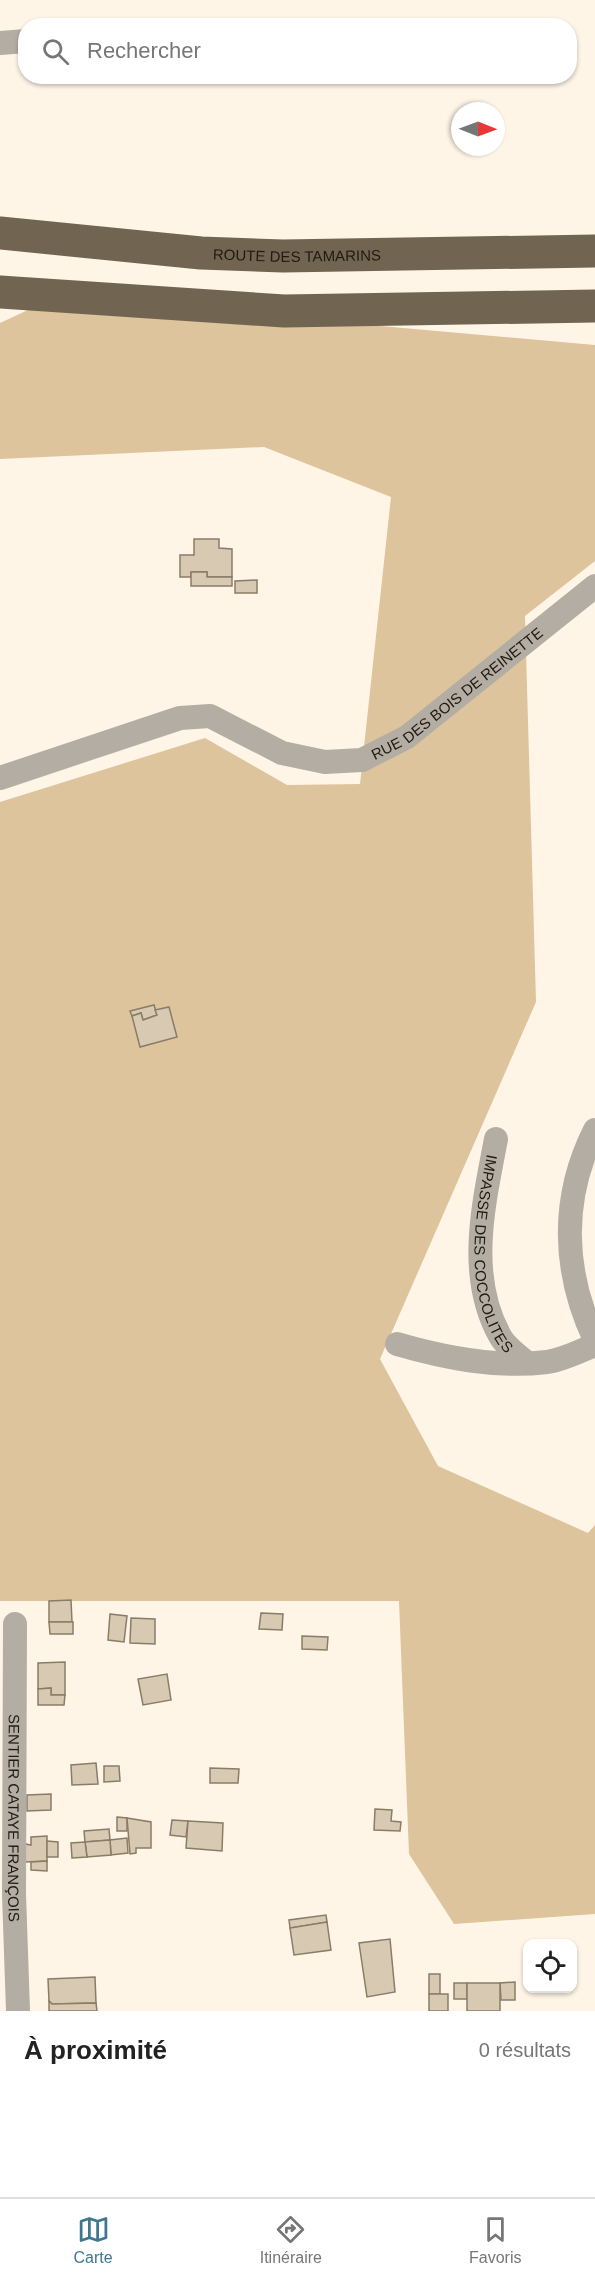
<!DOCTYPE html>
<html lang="fr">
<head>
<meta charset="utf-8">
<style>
  body { margin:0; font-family:Helvetica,sans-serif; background:#f2f2f2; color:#222 }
  .controls { position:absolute; right:18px; bottom:18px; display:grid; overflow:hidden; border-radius:12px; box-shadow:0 2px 4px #0004 }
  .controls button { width:54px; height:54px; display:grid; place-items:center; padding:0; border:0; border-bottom:2px solid #e0e0e0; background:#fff; color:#222; font:30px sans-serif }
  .compass { position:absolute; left:451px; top:102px; width:54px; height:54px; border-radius:50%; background:#fff; box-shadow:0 2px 4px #0004; rotate:91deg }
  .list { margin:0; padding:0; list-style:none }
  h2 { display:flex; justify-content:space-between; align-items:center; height:78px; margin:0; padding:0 24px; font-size:26px }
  h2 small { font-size:20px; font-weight:400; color:#767676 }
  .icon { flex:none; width:33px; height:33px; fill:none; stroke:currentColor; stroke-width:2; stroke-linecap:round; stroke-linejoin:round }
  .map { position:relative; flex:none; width:595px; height:2011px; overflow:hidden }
  .search { position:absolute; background:#fff; box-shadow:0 2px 4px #0004; left:18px; right:18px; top:18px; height:66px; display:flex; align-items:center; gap:15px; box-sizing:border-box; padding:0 21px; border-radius:24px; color:#767676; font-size:22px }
  .sheet { height:186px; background:#fff }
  nav { display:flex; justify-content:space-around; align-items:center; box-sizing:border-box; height:84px; border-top:2px solid #e0e0e0; background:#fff; font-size:16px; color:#767676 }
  nav a { display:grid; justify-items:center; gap:3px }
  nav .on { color:#3d7790 }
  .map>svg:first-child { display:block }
  .green { fill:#ddc49c }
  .building { fill:#d8c9b2; stroke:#8a7c67; stroke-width:1.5 }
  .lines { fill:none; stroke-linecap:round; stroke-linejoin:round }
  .minor { stroke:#b3ada3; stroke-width:24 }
  .trunk { stroke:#716552; stroke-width:33 }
  .labels { text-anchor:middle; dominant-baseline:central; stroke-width:5; stroke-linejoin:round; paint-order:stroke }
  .street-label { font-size:15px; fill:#201a12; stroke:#fff }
</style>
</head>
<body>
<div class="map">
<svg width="595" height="2011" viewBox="0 0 595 2011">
  <rect width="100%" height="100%" fill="#fef5e7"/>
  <path class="green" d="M56,297l539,48v216l-70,55 11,386 -156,357 58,107 150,67 7,-8v389l-141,10 -45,-70 -10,-253h-399v-799l205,-64 82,47 73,-1 31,-287 -127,-50 -264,12v-136z"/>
  <g class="building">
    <path d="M194,539h25v9l13,1v28h-25v-5h-16v5h-11v-22h14z"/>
    <path d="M191,572h16v5h25v9h-41z"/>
    <path d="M257,580v13h-22v-12z"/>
    <path d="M154,1005l3,10 -14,5 -2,-7 -9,3 -2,-5z"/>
    <path d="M169,1007l8,30 -37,10 -8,-31 9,-3 2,7 14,-5 -2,-5z"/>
    <path d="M71,1600l1,22h-23v-21z"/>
    <path d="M261,1613l22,1 -1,16 -23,-1z"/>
    <path d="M110,1614l17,2 -3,26 -16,-2z"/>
    <path d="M131,1618l24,1v25l-25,-1z"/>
    <path d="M49,1622h24v12h-23z"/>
    <path d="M302,1636l26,1 -1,13 -25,-1z"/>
    <path d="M65,1662v33h-14v-7l-13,1v-26z"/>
    <path d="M167,1674l4,26 -28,5 -5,-26z"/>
    <path d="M51,1688v7h14l-1,10h-26v-16z"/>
    <path d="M96,1763l2,21 -26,1 -1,-20z"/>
    <path d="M104,1766h15l1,15 -16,1z"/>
    <path d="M210,1768l29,1 -1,14h-28z"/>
    <path d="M51,1794v16l-24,1v-16z"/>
    <path d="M375,1809l17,1 -1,11 10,1 -1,9 -26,-1z"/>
    <path d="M117,1817l10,1v13h-10z"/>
    <path d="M127,1818l24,4v26h-15v5l-6,1z"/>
    <path d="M172,1820l16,1 -2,16 -16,-2z"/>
    <path d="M188,1821l35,2 -1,28 -36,-3z"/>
    <path d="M109,1829l1,11 -25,2 -1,-11z"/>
    <path d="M47,1836v25l-22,1v-18l6,1v-8z"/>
    <path d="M127,1838l1,15 -17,2 -1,-15z"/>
    <path d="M110,1840l1,15 -24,2 -2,-15z"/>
    <path d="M47,1841l11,1v15h-11z"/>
    <path d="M85,1842l2,15 -15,1 -1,-15z"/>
    <path d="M47,1861v10l-16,-1v-8z"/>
    <path d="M326,1915l1,7 -37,6 -1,-8z"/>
    <path d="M327,1922l4,28 -37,5 -4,-27z"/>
    <path d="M390,1939l5,53 -28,5 -8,-54z"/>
    <rect x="429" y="1974" width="11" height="20"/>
    <path d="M95,1977l1,26 -44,1 -3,-3 -1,-22z"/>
    <path d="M515,1982v18h-14l-1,-17z"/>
    <rect x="454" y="1983" width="13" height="16"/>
    <rect x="467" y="1983" width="33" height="28"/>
    <rect x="429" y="1994" width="19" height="17"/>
    <path d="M49,2001l3,3 44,-1 1,8h-48z"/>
  </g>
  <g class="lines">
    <g class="minor">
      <path d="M0,43l26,-2"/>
      <path id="s1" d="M0,778l180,-60 30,-2 72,37 43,9 37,-2 45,-23 188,-151"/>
      <path d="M595,1130c-35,69 -32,142 0,210"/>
      <path id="s2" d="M496,1139c-12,64 -30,136 4,197 5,10 18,19 26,26"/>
      <path d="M397,1344c48,14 99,24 150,18 16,-2 33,-11 48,-17"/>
      <path id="s3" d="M15,1624l-1,270 4,117"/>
    </g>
    <g class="trunk">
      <path id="s4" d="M0,233l201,20 82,3 312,-5"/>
      <path d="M0,292l284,19 311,-5"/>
    </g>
  </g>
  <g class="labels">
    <g class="street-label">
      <text stroke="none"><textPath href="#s4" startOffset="298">ROUTE DES TAMARINS</textPath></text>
      <text stroke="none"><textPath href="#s1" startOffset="498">RUE DES BOIS DE REINETTE</textPath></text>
      <text stroke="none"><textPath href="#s2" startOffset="118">IMPASSE DES COCCOLITES</textPath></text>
      <text stroke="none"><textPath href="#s3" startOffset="194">SENTIER CATAYE FRANÇOIS</textPath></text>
    </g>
  </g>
</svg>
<div class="controls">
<button><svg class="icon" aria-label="locate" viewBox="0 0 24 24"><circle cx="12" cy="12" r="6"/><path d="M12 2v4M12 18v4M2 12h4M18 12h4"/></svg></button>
</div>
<svg class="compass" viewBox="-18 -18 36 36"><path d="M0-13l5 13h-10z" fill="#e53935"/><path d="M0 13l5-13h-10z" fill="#767676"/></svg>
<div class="search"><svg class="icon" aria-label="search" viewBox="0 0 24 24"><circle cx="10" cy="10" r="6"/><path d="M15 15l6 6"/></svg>Rechercher</div>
</div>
<section class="sheet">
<h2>À proximité<small>0 résultats</small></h2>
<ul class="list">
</ul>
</section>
<nav>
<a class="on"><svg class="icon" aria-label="map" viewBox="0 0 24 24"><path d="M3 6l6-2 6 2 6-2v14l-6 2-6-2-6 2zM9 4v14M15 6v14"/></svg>Carte</a>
<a><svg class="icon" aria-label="directions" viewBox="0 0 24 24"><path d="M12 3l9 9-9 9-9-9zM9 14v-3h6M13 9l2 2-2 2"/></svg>Itinéraire</a>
<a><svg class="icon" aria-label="saved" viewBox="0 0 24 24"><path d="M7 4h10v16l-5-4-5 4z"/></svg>Favoris</a>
</nav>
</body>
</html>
